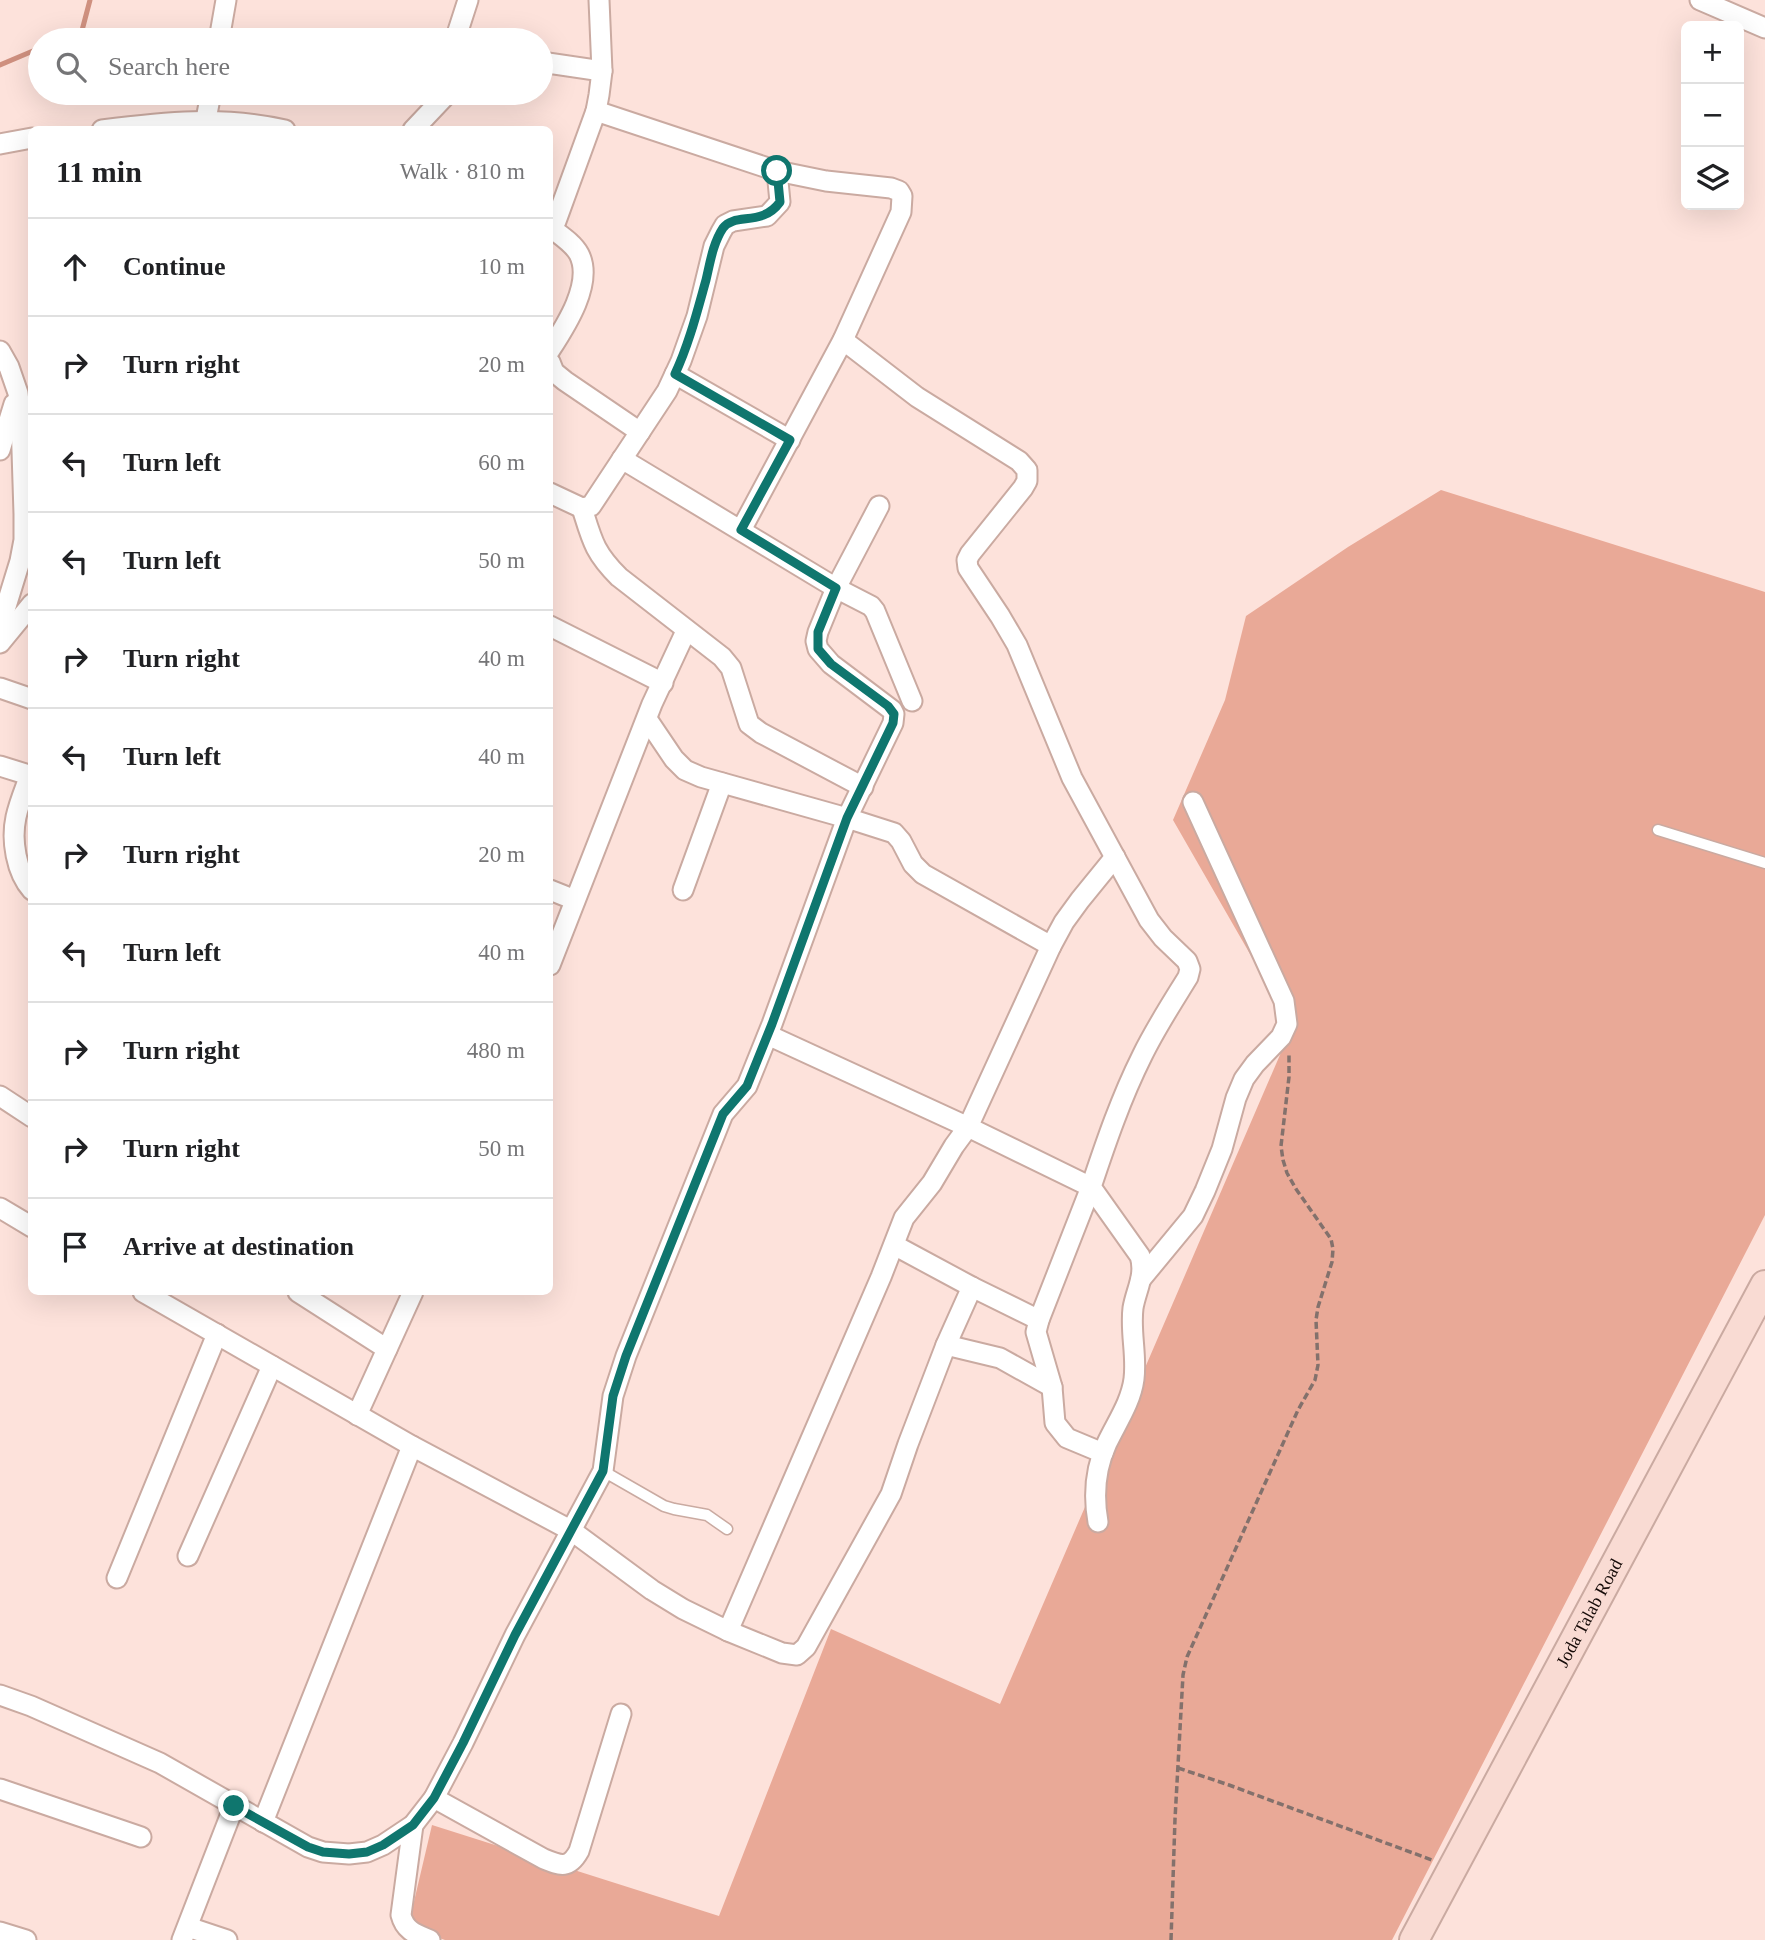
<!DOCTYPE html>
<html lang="en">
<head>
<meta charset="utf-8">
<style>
  body { margin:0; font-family:"Times New Roman",serif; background:#f6f6f6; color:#202124 }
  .controls { position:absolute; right:21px; top:21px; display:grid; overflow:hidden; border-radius:10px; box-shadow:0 7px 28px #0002 }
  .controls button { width:63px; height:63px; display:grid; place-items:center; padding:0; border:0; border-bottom:2px solid #e0e0e0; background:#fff; color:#202124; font:35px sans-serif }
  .stop { position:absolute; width:21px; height:21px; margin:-16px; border:5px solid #0f766e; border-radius:50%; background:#fff }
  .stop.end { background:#0f766e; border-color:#fff; box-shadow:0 2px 7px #0008 }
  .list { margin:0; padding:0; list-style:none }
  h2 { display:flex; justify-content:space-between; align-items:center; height:91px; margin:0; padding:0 28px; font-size:30px }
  h2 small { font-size:23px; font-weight:400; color:#757577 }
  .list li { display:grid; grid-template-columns:46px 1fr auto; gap:21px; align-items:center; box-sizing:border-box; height:98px; padding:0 28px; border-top:2px solid #e0e0e0 }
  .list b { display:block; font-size:26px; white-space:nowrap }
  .list em { font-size:23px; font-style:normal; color:#757577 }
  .icon { flex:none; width:38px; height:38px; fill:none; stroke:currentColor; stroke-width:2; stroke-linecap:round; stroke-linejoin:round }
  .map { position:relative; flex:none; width:1765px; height:1940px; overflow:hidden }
  .search { position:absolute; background:#fff; box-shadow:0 7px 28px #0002; left:28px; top:28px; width:525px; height:77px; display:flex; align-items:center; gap:18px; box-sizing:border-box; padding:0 24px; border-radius:38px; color:#757577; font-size:26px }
  .panel { position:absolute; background:#fff; box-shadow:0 7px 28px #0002; left:28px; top:126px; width:525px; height:1169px; border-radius:10px }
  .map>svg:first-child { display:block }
  .forest { fill:#e9a997 }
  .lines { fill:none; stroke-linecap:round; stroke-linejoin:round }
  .stream { stroke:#cf907f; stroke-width:5 }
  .lane-casing { stroke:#caaaa1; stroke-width:13 }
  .street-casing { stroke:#caaaa1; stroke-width:23 }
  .secondary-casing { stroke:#caaaa1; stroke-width:32 }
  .path { stroke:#83716c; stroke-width:3.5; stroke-dasharray:7 3.5; stroke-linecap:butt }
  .lane { stroke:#fff; stroke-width:10 }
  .street { stroke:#fff; stroke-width:19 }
  .secondary { stroke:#f9dbd3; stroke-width:28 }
  .route { stroke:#0f766e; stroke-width:9 }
  .labels { text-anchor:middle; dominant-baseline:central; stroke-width:5; stroke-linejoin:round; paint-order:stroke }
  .street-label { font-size:18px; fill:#160b08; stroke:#fff }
</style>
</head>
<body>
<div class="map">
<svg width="1765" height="1940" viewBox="0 0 1765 1940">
  <rect width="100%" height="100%" fill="#fde2db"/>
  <path class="forest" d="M1441,490l324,102v623l-373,725h-947l-37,-13 24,-102 287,91 112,-287 169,75 292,-677 -119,-207 52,-120 21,-84 102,-69z"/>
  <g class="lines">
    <g class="stream">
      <path d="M67,40l13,-2 10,-38"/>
      <path d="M0,65l40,-17"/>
    </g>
    <g class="lane-casing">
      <g id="lane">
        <path d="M1658,830l107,33"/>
        <path d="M603,1471l61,35 10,3 33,6 20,14"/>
      </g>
    </g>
    <g class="street-casing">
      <g id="street">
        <path d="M1700,0l65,28"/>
        <path d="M219,40l7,-40"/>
        <path d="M459,40l-1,-9 10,-31"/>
        <path d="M541,62l61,9"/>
        <path d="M596,111l181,60 49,10 65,7 8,3 3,5 -1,16 -58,128 -102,190"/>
        <path d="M102,130c62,-8 121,-14 183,0"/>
        <path d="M204,130l7,-37"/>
        <path d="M413,130l35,-37"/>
        <path d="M0,144l32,-6"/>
        <path d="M550,229l6,-8 40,-110 3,-16 3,-24 -3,-71"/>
        <path d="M843,340l74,57 102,64 8,9v11l-4,7 -53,66 -3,6 1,8 32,48 17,29 55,133 77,142 14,18 24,23 3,8 -2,8c-16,26 -33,52 -46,79 -21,42 -36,86 -51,131l49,69c6,19 -4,34 -7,52 -3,24 4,47 1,71 -3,23 -17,43 -27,64 -12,26 -14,51 -9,79"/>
        <path d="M550,350c15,-23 44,-67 29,-96 -6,-11 -19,-19 -28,-26"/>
        <path d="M0,351l9,16 9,26 3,26 3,95v26l-4,21 -20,65"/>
        <path d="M550,362l4,10 11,9 75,51"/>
        <path d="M675,374l115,66"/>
        <path d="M0,450l14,-46"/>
        <path d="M622,459l214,129 35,18 4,5 37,90"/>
        <path d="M550,493l32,15 9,-2 76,-115 14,-30 16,-45 17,-70 7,-14 4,-7 8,-4 34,-5 13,-14 -3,-31"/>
        <path d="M582,508c10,32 12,44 37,69l103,80 9,11 18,56 12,9 102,54"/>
        <path d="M550,626l113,57"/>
        <path d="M0,643l32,-39"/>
        <path d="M0,688l32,11"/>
        <path d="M647,719l27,40 11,11 16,7 146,41 47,15 7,8 12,23 10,10 128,72"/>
        <path d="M0,766l32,10"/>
        <path d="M30,775c-5,14 -11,28 -14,42 -5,23 0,55 16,73"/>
        <path d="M550,890l25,10"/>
        <path d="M683,890l39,-107"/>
        <path d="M550,965l102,-261 34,-73"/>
        <path d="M768,1035l200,92 123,60 -52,133 -3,12 16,55 3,36 12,15 36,15"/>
        <path d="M0,1096l32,21"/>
        <path d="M0,1208l32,19"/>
        <path d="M894,1245l78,42 67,33"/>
        <path d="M1141,1279l52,-63 12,-25 17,-42 14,-51 8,-19 11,-15 26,-27 6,-13 -3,-23 -91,-199"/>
        <path d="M143,1292l269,154 160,85 80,59 31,19 45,22 54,22 15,2 9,-8 85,-153 17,-50 38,-99 26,-58"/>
        <path d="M298,1292l89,57"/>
        <path d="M946,1345l54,13 52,29"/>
        <path d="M357,1415l56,-123"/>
        <path d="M188,1556l84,-190"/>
        <path d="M117,1578l100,-244"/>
        <path d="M728,1631l153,-354 23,-59 28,-35 22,-37 14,-19 83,-181 13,-24 16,-22 35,-43"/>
        <path d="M0,1695l31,11 129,57 148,84 15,5 26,2 18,-2 16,-7 30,-20 21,-27 29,-55 52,-108 88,-164 10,-75 13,-40 97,-242 24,-28 25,-62 75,-206 46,-95 1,-9 -2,-4 -61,-46 -13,-15 -2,-8 2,-9 18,-44 43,-82"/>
        <path d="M0,1789l141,48"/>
        <path d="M434,1798l110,61c17,7 25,10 35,-8l42,-137"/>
        <path d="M263,1822l149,-376"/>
        <path d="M413,1825l-12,90c4,16 15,19 29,25"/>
        <path d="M188,1927l39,13"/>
        <path d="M0,1932l26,8"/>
        <path d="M182,1940l52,-134"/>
      </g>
    </g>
    <g class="secondary-casing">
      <g id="secondary">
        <path id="s1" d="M1414,1940l351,-655"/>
      </g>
    </g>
    <g class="path">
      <path d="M1178,1768l51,17 203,75"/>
      <path d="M1171,1940l4,-121 8,-144 4,-18 111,-247 17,-30 3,-15 -2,-45 2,-13 14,-45 1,-13 -2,-10 -35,-50 -9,-16 -4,-13 -2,-14 8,-69v-23"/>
    </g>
    <use href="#lane" class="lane"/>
    <use href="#street" class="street"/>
    <use href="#secondary" class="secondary"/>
  </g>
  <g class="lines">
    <path class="route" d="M234,1806l74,41 15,5 26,2 18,-2 16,-7 30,-20 21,-27 29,-55 52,-108 88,-164 10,-75 13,-40 97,-242 24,-28 25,-62 75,-206 46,-95 1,-9 -6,-8 -57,-42 -13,-15v-17l18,-44 -95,-58 49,-90 -115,-66c14,-30 22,-62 31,-94 4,-17 7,-37 17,-52 12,-16 39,-1 57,-26l-3,-31"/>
  </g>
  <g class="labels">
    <g class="street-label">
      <text stroke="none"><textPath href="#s1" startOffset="371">Joda Talab Road</textPath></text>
    </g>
  </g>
</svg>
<div class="controls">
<button>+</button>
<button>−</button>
<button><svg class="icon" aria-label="layers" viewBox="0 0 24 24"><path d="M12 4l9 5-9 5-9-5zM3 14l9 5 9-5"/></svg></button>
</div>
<div class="stop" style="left:777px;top:171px"></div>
<div class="stop end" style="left:234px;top:1806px"></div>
<div class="search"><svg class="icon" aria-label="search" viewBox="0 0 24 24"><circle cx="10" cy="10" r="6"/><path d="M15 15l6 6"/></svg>Search here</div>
<section class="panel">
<h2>11 min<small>Walk · 810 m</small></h2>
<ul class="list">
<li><svg class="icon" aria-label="ahead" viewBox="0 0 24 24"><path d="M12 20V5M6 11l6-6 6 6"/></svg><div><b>Continue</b></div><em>10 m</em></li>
<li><svg class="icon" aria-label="right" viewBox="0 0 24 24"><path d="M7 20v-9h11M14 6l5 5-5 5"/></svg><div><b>Turn right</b></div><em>20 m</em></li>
<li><svg class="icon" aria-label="left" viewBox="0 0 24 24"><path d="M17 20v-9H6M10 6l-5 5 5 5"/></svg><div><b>Turn left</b></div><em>60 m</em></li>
<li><svg class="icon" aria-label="left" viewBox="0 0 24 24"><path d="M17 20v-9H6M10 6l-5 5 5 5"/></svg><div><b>Turn left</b></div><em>50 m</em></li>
<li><svg class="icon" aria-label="right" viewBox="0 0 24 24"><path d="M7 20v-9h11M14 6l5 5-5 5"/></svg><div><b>Turn right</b></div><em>40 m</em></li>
<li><svg class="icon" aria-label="left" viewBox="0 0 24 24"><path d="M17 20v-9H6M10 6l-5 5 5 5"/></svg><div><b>Turn left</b></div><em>40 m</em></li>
<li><svg class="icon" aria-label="right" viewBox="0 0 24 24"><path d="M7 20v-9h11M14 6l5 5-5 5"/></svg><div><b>Turn right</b></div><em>20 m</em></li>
<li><svg class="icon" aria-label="left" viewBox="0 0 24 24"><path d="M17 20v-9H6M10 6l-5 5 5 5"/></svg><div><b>Turn left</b></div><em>40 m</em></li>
<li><svg class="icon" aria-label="right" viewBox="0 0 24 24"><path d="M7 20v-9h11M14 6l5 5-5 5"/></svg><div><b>Turn right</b></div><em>480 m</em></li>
<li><svg class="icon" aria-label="right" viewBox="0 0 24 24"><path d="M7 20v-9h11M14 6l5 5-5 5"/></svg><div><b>Turn right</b></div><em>50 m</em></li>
<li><svg class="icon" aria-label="arrive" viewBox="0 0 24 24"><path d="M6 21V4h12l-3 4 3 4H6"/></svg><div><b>Arrive at destination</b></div></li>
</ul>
</section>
</div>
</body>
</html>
